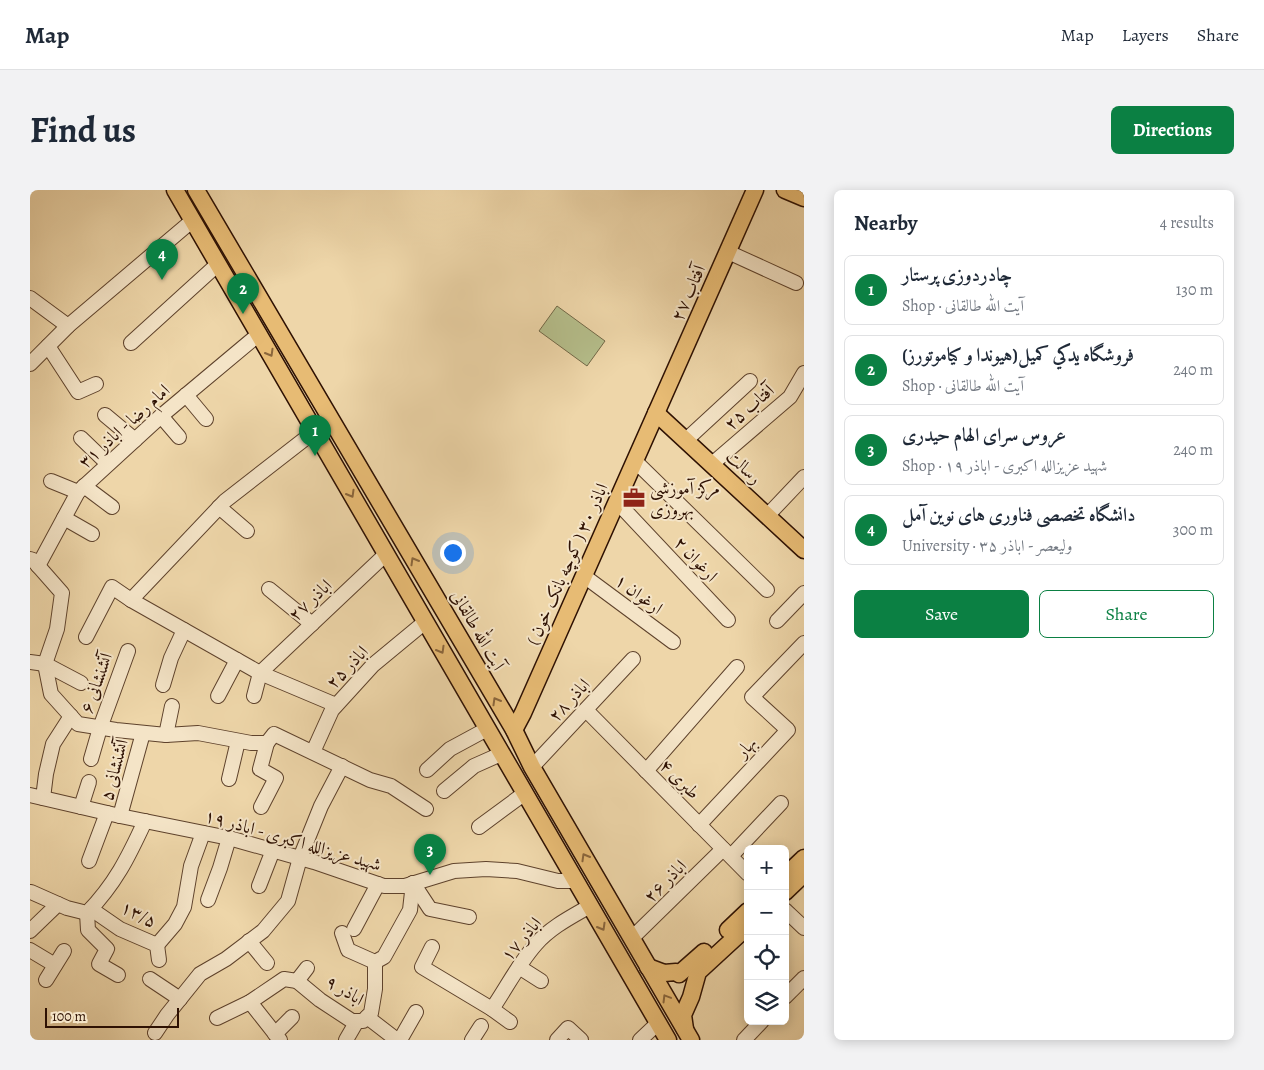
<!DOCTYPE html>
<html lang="en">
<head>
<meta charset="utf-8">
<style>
  body { margin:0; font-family:Alegreya,Amiri,serif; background:#f2f2f3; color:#1f2937 }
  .controls { position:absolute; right:15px; bottom:15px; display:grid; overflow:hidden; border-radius:8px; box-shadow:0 2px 12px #0003 }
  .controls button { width:45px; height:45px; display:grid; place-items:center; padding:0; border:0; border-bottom:1px solid #e0e1e3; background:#fff; color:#1f2937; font:25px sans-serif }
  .scale { position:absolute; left:15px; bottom:12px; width:134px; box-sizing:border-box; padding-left:5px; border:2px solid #2e1103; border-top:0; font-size:14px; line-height:18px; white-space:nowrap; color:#2e1103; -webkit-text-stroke:4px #f4e4c7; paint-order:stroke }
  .you { position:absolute; left:422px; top:362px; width:18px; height:18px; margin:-12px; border:4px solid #fff; border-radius:50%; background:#1a73e8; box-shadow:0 0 0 8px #1a73e833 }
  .badge { display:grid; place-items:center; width:32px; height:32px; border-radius:50%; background:#0b8043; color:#fff; font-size:16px; font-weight:700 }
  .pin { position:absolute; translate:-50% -41px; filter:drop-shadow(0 1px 2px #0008) }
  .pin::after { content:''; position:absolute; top:26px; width:18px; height:15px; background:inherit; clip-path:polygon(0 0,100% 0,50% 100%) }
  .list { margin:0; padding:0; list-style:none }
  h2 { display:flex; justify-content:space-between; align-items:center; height:65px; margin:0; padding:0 20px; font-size:21px }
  h2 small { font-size:16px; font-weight:400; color:#747a83 }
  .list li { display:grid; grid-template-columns:32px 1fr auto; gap:15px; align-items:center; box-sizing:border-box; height:70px; margin:0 10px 10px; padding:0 10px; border:1px solid #e0e1e3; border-radius:8px }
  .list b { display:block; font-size:19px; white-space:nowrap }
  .list p { margin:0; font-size:16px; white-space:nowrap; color:#747a83 }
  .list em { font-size:16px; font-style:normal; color:#747a83 }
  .actions { display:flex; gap:10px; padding:15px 20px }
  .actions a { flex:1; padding:11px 0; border:1px solid #0b8043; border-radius:8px; text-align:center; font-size:18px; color:#0b8043 }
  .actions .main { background:#0b8043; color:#fff }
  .icon { flex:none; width:28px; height:28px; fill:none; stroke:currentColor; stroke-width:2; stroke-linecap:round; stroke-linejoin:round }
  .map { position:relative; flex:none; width:774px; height:850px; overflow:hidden; border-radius:8px }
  header { display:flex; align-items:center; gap:30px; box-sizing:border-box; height:70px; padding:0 25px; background:#fff; border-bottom:1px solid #e0e1e3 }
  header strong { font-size:24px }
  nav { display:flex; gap:28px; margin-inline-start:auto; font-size:18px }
  .intro { display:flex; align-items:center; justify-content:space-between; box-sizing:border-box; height:120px; padding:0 30px }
  h1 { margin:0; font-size:35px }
  .button { padding:12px 22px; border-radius:8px; background:#0b8043; color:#fff; font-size:18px; font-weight:700 }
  main { display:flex; gap:30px; padding:0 30px }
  aside { flex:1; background:#fff; border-radius:8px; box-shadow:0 2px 12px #0003 }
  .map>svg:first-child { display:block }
  .green { fill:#b5be8b; stroke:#726847 }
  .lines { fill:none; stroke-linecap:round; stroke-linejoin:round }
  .minor-casing { stroke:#5e422c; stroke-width:16 }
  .major-casing { stroke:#2e1103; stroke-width:19 }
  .minor { stroke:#f4e4c7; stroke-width:14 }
  .major { stroke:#e7bb74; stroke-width:16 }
  .oneway { stroke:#8a663c }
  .labels { text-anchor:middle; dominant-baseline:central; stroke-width:4; stroke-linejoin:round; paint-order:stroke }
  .street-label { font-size:18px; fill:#2e1103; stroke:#f4e4c7 }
  .poi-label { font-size:18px; fill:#2e1103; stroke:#f4e4c7; text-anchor:start }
</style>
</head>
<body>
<header>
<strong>Map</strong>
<nav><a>Map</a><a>Layers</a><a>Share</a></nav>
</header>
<div class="intro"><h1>Find us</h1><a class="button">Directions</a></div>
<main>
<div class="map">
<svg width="774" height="850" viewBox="0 0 774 850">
  <rect width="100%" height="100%" fill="#eed6a9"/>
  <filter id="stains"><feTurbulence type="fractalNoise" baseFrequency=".004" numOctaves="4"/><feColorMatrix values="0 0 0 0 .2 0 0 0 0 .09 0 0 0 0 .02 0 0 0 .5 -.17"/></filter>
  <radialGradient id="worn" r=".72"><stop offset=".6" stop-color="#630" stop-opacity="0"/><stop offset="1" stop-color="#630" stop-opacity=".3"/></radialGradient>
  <path class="green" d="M527,116l48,35 -18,25 -48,-35z"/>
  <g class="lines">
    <g class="minor-casing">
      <g id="minor">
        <path d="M698,62l68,31"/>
        <path d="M0,108l38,28 125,-106"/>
        <path d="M101,153l87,-79"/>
        <path d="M18,156l30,46 18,-8"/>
        <path d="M0,174l38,-38"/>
        <path d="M156,205l20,24"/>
        <path d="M75,225l30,25"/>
        <path d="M131,226l18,21"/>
        <path d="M51,248l27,26"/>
        <path d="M656,250l64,-59"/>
        <path d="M605,271l132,129"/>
        <path d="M682,274l78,-67 14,-24"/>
        <path d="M21,291l27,11"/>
        <path d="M54,296l28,21"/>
        <path d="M587,312l111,118"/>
        <path d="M189,317l28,24"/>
        <path d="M737,326l37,-39"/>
        <path d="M34,328l28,16"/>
        <path d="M0,369l3,1 29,33 -5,36 -12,35 6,30 27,30 38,6 50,5 32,-2 53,10h16l7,-9 96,46 21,6 35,23"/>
        <path d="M8,376l40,-74 83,-76 98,-82"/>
        <path d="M554,386l89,66"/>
        <path d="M239,399l43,35"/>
        <path d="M101,410l94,-99 90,-70"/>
        <path d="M747,431l27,-28"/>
        <path d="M56,447l26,-50 19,13 129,73 76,32"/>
        <path d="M0,472l15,2 36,19"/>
        <path d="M133,495l8,-27 13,-28"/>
        <path d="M188,506l19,-36"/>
        <path d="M224,506l6,-23 126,-119"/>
        <path d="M556,520l162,164"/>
        <path d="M136,545l6,-29"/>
        <path d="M283,562l19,-42 41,-45 52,-43"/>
        <path d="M61,569l9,-31 28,-77"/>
        <path d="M502,577l101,-108"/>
        <path d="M397,580l23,-21 37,-20"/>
        <path d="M616,581l91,-104"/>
        <path d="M199,589l9,-38"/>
        <path d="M414,601l30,-25 27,-12"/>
        <path d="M0,605l90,21 109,22 85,24 70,24h21l49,-15 32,-2 31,2 41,10h17"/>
        <path d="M13,608l3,-24 7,-30 18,-28"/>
        <path d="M51,617l8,-25"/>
        <path d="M231,617l15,-29 -16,-9 7,-26"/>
        <path d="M90,626l23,-83"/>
        <path d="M669,635l89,-95 -36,-33 52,-54"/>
        <path d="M449,637l46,-34"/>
        <path d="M701,666l50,-53"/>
        <path d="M59,671l18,-48"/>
        <path d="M383,693l17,26 39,8"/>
        <path d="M229,696l14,-36"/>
        <path d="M1,702l36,16 20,5c28,-29 41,-55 58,-92"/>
        <path d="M178,710l12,-32 9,-30"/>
        <path d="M61,719l29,20 37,16 2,15"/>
        <path d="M755,720l19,18"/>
        <path d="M57,723l1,17 19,19 -8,15 19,11"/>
        <path d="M324,739l24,-45"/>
        <path d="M0,741l28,-27"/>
        <path d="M312,743l6,17 27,12 9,-5 26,-47 3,-27"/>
        <path d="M602,748l91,-89"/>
        <path d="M219,751l18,22"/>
        <path d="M127,755l18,-21 9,-17 7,-41 12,-33"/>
        <path d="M402,757l-10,20 70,42 18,13"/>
        <path d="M0,760l25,15"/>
        <path d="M489,777l22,14"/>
        <path d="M120,789l30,20"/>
        <path d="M16,790l18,-29"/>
        <path d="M267,791l23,19 32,21h11l8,-8 4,-24v-27"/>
        <path d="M755,807l19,-19"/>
        <path d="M220,812l30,38"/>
        <path d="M462,819c15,-22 27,-46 44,-65 15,-17 35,-27 54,-38"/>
        <path d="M337,827l30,23"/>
        <path d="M187,828l33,-16 34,-23 13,2 10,-13"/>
        <path d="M125,843l12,-18 33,-41 26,-15 37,-28 25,-30 12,-43 21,-52 21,-40"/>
        <path d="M245,844l17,-17"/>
        <path d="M316,850l11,-19"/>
        <path d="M370,850l16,-28"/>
        <path d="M442,850l9,-14"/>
        <path d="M527,850l11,-12 13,12"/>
        <path d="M610,850l18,-17"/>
        <path d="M714,850l18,-19"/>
      </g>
    </g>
    <g class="major-casing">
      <g id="major">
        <path d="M145,0l493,850"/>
        <path d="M166,0l318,540 18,37 159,273"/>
        <path d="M755,0l19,8"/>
        <path d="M626,223l148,137"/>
        <path d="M484,540l9,-17 232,-523"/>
        <path d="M755,686l19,-18"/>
        <path d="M755,702l19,-18"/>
        <path d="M698,740l20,-19"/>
        <path d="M618,777l16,6 12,-1 3,2 25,-22"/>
        <path d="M655,839l-2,-14 8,-18 7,-25 50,-46"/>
      </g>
    </g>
    <use href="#minor" class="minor"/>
    <use href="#major" class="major"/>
  </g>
  <defs><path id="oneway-chevron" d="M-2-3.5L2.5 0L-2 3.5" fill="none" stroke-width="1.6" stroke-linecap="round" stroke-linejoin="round" transform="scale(1.25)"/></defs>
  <g class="oneway">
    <use href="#oneway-chevron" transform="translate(240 163) rotate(60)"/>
    <use href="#oneway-chevron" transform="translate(321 304) rotate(60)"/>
    <use href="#oneway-chevron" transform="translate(384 371) rotate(-120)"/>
    <use href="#oneway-chevron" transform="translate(411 460) rotate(60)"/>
    <use href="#oneway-chevron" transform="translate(466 511) rotate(-120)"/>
    <use href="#oneway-chevron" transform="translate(555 667) rotate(-120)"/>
    <use href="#oneway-chevron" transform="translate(572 737) rotate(60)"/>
    <use href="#oneway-chevron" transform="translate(636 808) rotate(-121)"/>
  </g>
  <defs>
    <g id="office-bare" transform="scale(1.725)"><path d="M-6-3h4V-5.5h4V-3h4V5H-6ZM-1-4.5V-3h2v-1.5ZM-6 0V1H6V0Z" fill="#8f2418" stroke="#f4e4c7" stroke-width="2.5" paint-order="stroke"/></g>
  </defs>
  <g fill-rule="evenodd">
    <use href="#office-bare" x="604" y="308"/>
  </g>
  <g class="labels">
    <g class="street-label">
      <text transform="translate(658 103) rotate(-66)">آفتاب ۲۷</text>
      <text transform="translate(719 217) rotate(-41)">آفتاب ۲۵</text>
      <text transform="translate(94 236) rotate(-42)">امام رضا - اباذر ۳۱</text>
      <text transform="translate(714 277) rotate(43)">رسالت</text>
      <text transform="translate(666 369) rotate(47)">ارغوان ۲</text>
      <text transform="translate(537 374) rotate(-66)">اباذر ۳۰ ( کوچه بانک خون )</text>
      <text transform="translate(609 404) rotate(37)">ارغوان ۱</text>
      <text transform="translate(280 410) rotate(-43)">اباذر ۲۷</text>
      <text transform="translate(448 440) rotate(60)">آیت الله طالقانی</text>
      <text transform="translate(317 477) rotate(-46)">اباذر ۲۵</text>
      <text transform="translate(66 493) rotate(-70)">آتشنشانی ۶</text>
      <text transform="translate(539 510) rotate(-47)">اباذر ۲۸</text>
      <text transform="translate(716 557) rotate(-47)">بهار</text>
      <text transform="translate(84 580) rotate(-75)">آتشنشانی ۵</text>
      <text transform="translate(650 589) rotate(45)">طبری ۴</text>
      <text transform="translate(263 650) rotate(16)">شهید عزیزالله اکبری - اباذر ۱۹</text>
      <text transform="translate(635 691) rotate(-45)">اباذر ۲۶</text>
      <text transform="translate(109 724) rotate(27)">۱۳/۵</text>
      <text transform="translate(491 749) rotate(-49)">اباذر ۱۷</text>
      <text transform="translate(315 800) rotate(31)">اباذر ۹</text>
    </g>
    <g class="poi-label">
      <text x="620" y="298">مرکز آموزشی<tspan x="620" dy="21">بهروزی</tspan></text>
    </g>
  </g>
  <rect width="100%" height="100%" filter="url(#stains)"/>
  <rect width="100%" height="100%" fill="url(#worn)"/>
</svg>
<div class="controls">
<button>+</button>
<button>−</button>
<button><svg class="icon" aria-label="locate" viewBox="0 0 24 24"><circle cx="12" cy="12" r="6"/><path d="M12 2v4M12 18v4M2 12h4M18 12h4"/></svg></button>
<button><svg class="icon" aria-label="layers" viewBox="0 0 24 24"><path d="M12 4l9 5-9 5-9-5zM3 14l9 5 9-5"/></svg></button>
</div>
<div class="scale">100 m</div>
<div class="you"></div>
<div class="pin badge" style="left:285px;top:266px">1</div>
<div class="pin badge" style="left:213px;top:124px">2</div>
<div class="pin badge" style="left:400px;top:685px">3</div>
<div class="pin badge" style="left:132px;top:90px">4</div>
</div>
<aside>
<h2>Nearby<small>4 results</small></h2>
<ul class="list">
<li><span class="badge">1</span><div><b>چادردوزی پرستار</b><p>Shop · آیت الله طالقانی</p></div><em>130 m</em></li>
<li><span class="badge">2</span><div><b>فروشگاه يدكي كميل(هیوندا و کیاموتورز)</b><p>Shop · آیت الله طالقانی</p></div><em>240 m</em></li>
<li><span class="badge">3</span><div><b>عروس سرای الهام حیدری</b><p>Shop · شهید عزیزالله اکبری - اباذر ۱۹</p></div><em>240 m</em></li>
<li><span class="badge">4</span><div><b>دانشگاه تخصصی فناوری های نوین آمل</b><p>University · ولیعصر - اباذر ۳۵</p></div><em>300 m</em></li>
</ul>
<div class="actions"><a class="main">Save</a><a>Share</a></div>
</aside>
</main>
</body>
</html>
